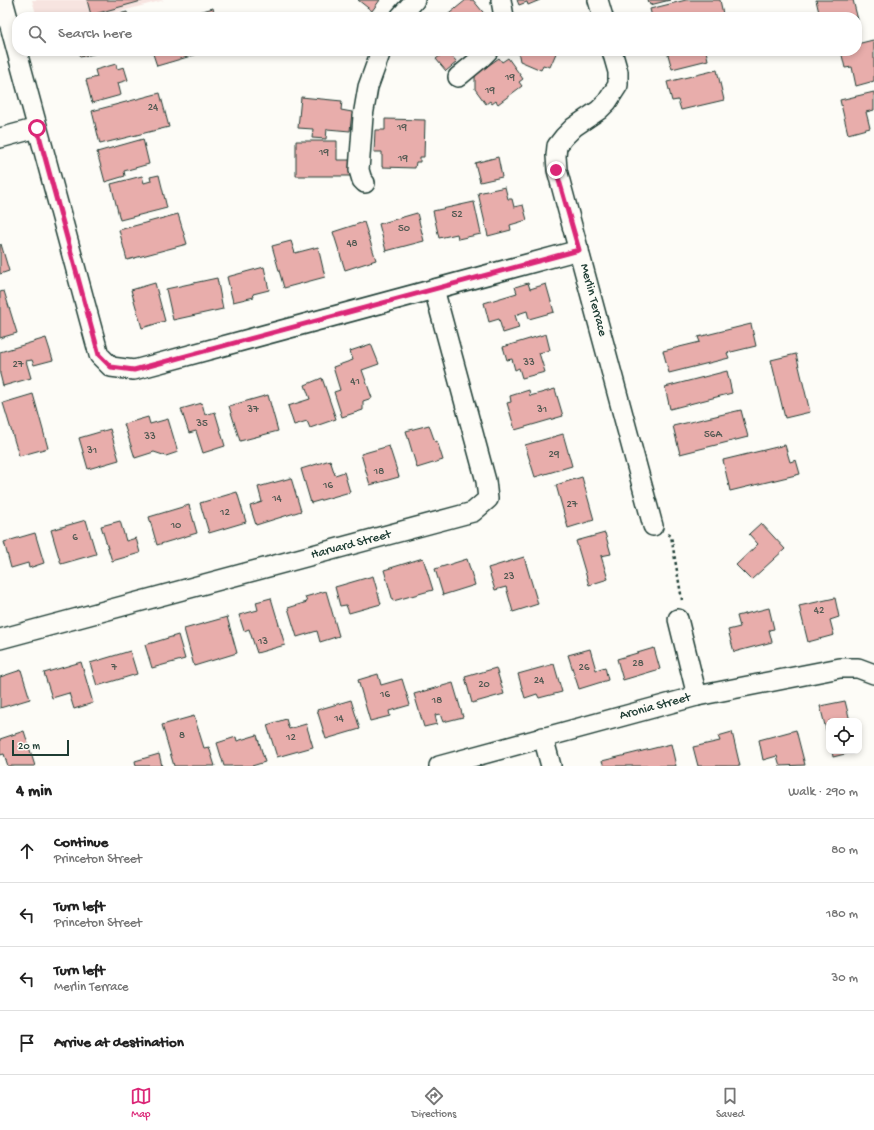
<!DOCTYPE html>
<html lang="en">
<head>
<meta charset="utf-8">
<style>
  body { margin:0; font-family:"Gochi Hand",sans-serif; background:#f2f2f2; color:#222 }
  .controls { position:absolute; right:12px; bottom:12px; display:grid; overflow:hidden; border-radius:8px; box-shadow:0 2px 6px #0003 }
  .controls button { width:36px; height:36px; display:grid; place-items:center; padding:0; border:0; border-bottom:1px solid #e0e0e0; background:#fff; color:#222; font:20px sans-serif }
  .scale { position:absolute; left:12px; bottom:10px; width:57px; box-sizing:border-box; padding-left:4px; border:2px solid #1f3d34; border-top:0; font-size:11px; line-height:14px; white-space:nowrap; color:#1f3d34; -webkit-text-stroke:3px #fdfcf7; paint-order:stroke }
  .stop { position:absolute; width:12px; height:12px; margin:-9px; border:3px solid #db2777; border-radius:50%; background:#fff }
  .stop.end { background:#db2777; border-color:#fff; box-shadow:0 1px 4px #0008 }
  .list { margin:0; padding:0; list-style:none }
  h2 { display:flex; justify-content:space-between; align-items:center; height:52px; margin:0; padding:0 16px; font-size:17px }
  h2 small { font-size:13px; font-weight:400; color:#767676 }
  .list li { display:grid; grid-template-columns:26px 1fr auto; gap:12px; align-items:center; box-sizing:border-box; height:64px; padding:0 16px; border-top:1px solid #e0e0e0 }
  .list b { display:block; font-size:15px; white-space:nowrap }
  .list p { margin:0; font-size:13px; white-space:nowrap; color:#767676 }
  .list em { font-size:13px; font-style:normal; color:#767676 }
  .icon { flex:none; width:22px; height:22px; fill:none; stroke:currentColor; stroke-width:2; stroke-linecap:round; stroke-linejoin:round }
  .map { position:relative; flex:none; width:874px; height:766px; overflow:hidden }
  .search { position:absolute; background:#fff; box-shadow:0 2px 6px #0003; left:12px; right:12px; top:12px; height:44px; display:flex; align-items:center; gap:10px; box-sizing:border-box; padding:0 14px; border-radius:16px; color:#767676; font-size:15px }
  .sheet { height:308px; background:#fff }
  nav { display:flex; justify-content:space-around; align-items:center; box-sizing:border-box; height:56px; border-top:1px solid #e0e0e0; background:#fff; font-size:11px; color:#767676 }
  nav a { display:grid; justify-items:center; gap:2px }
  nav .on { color:#db2777 }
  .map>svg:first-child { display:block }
  .built { fill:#f7e4e0 }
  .building { fill:#e8adab; stroke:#1f3d34 }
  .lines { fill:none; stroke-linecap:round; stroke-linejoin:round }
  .street-casing { stroke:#1f3d34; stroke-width:22 }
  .path { stroke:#1f3d34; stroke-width:2.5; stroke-dasharray:3 3; stroke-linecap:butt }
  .street { stroke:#fdfcf7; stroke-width:19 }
  .route { stroke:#db2777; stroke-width:5 }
  .labels { text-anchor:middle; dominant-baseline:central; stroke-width:3; stroke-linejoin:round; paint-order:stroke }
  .number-label { font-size:11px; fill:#515952 }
  .street-label { font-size:13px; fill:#1f3d34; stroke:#fdfcf7 }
</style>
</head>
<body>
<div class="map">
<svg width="874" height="766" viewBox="0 0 874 766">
  <rect width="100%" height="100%" fill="#fdfcf7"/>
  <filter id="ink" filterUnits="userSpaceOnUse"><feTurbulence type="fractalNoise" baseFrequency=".025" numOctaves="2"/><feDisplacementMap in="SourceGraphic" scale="8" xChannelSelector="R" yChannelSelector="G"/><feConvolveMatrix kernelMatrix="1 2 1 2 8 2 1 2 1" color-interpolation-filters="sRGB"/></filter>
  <g filter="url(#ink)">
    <path class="built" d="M32,0h132l-65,17h-62z"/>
    <g class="building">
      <path d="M87,0h58l-54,15z"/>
      <path d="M358,0h22l-8,11z"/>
      <path d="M466,0h7l14,17h-42z"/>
      <path d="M517,0h23l-12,5 -1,-3 -8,3z"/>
      <path d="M648,0h22l-20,5z"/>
      <path d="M686,0h34l3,14 -13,3h-58l-2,-8z"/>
      <path d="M816,0h37l5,20 -1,-3h-37z"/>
      <path d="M213,8l2,9h-33z"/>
      <path d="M127,12l1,5h-21z"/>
      <path d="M873,40l1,4v37l-18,5 -4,-19 -7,1 -4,-17h16v-7z"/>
      <path d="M79,51h27l-26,6z"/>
      <path d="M152,51h56l-51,15z"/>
      <path d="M438,51h9l10,11 -11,9 -10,-12 5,-4z"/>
      <path d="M518,51h39l-7,16 -7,-2 -2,5 -21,-9z"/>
      <path d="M667,51h39l2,9 -36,9z"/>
      <path d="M499,58l3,4 6,-4 15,21 -4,3 3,4 -24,18 -2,-3 -4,3 -2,-3 -4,3 -11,-15v-14z"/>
      <path d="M116,64l1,5 7,-2 4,13 -10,3 3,12 -29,8 -6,-23 11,-3 -2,-7z"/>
      <path d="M717,70l7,30 -43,10 -3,-10 -6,1 -5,-19z"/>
      <path d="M874,92v18l-8,2 4,16 -22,6 -8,-34z"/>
      <path d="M160,93l9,34 -69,17 -8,-33z"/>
      <path d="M301,97l41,4 -1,9 11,2 -2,19 -23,-2 -1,10 -14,-1 1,-9 -15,-1z"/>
      <path d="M385,119l40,1 -1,37h-4v5h-4l-1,6 -33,-1v-15h-8l1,-22h10z"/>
      <path d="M143,139l6,25 -25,7 1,5 -20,6 -8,-30z"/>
      <path d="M296,141h41v19h16v16h-57z"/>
      <path d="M498,157l4,20 -22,5 -5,-19z"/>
      <path d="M159,175l8,33 -47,12 -9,-36 31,-8 2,7 7,-2 -1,-4z"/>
      <path d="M505,187l3,12h4l2,8 9,-2 4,15 -17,5 1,5 -23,6 -10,-43z"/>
      <path d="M474,202l7,32 -23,5 -1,-5 -18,4 -6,-27z"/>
      <path d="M417,213l7,28 -38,10 -7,-27z"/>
      <path d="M178,214l9,30 -60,16 -8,-30z"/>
      <path d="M364,222l12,38 -31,10 -12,-38z"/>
      <path d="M291,241l4,12 23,-6 7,30 -41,11 -12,-42z"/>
      <path d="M1,244l8,27 -9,3v-29z"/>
      <path d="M264,267l5,23 -16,4 1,3 -21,5 -6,-25z"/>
      <path d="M217,278l6,31 -50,11 -7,-31z"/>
      <path d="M155,283l10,38 -23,7 -11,-38z"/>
      <path d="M528,283l2,6 16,-5 8,28 -25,7 -2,-8 -12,4 4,13 -16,5 -4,-14 -10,3 -5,-19 33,-10 -2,-6z"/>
      <path d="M4,291l13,42 -17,5v-46z"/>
      <path d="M751,324l5,22 -29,7 2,5 -60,15 -6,-22 37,-9 -2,-5z"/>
      <path d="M546,334l4,16 -11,3 6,19 -23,6 -3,-10 -4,2 -3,-11 -5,1 -4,-13z"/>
      <path d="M46,338l7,22 -19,5 -2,-5 -6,1 5,17 -28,8 -3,-12v-22z"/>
      <path d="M371,344l8,20 -17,6 10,28 -9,3v9l-21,7 -8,-25 6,-2 -7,-23 20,-7 -3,-9z"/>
      <path d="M796,354l14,58 -25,6 -14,-58z"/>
      <path d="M727,371l5,22 -62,16 -5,-22z"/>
      <path d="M322,378l14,41 -26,9 -3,-7 -13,4 -6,-19 22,-7 -5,-14z"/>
      <path d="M555,389l8,27 -48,14 -8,-27 4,-1 -1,-6 19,-6 1,6z"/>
      <path d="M33,394l15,54 -29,8 -16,-53z"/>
      <path d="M268,395l10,36 -38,10 -11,-35z"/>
      <path d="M202,403l3,12 10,-3 10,34 -22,7 -7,-22 -7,2 -8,-24z"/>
      <path d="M741,410l7,27 -68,17 -7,-28z"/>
      <path d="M148,417l2,7 18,-5 10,33 -12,4 -12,-4 -19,6 -11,-34z"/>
      <path d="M429,425l6,17 2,-1 6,19 -26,8 -11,-37z"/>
      <path d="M110,429l9,31 -31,9 -9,-31z"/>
      <path d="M563,434l9,32 -37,11 -10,-32z"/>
      <path d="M785,445l5,17 6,-2 4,14 -70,17 -7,-31z"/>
      <path d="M389,446l10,31 -29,8 -9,-31z"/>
      <path d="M330,460l5,15 9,-3 6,20 -39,11 -10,-34z"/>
      <path d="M582,477l12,43 -26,8 -12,-43z"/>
      <path d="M291,478l10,33 -45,14 -6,-19 12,-4 -4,-15z"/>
      <path d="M237,492l9,30 -37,11 -9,-30z"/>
      <path d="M189,505l8,28 -40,12 -8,-28z"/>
      <path d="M86,520l10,34 -35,10 -10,-34z"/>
      <path d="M120,521l6,20 10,-3 4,15 -28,8 -11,-35z"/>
      <path d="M761,523l24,26 -34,31 -15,-15 22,-21 -9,-10z"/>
      <path d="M35,533l9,30 -15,5 -1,-5 -17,5 -7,-26z"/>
      <path d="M605,533l6,21 -10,2 7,23 -19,6 -13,-44z"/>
      <path d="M524,557l14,47 -25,8 -7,-25 -11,3 -7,-22z"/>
      <path d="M423,558l10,32 -40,11 -9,-31z"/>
      <path d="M467,559l8,26 -32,10 -8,-26z"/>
      <path d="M373,576l8,28 -32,9 -3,-8 -6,1 -5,-19z"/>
      <path d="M326,591l13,45 -19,6 -3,-11 -20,6 -9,-29 19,-6 -2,-5z"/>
      <path d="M271,598l14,47 -28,8 -8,-24 -5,2 -5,-16 19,-5 -2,-8z"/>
      <path d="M835,598l4,19 -9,3 4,15 -26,7 -9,-36z"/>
      <path d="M769,608l5,21 -5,1 3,12 -38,10 -6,-22 12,-3 -3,-11z"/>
      <path d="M227,617l10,36 -43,13 -10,-37z"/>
      <path d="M178,635l7,24 -33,9 -7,-23z"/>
      <path d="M654,648l6,21 -37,11 -6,-21z"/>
      <path d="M590,649l6,21 9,-3 3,13 -29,9 -11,-34z"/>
      <path d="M130,651l7,23 -40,12 -7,-23z"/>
      <path d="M81,662l12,41 -19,6 -5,-16 -17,5 -8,-25z"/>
      <path d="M554,664l8,28 -23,6 -2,-4 -12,4 -7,-24z"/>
      <path d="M496,668l8,26 -32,9 -7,-26z"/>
      <path d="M21,670l9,29 -30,9v-31z"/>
      <path d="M378,674l3,11 21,-6 8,26 -21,6 1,5 -20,5 -12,-41z"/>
      <path d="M453,683l10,34 -20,5 -3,-8 -5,1 2,9 -13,3 -10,-33z"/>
      <path d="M351,700l9,29 -34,10 -9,-29z"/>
      <path d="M845,701l5,20h-21v20l-9,-35z"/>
      <path d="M194,716l10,32 5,-1 6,19h-41l-12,-41z"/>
      <path d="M286,719l3,10 17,-5 7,23 -36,10 -10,-32z"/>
      <path d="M796,730l9,35 -25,1 -3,-10 -14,4 -4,-20z"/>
      <path d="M24,731l11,35h-27l-4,-12 -4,1v-16z"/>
      <path d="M732,732l8,34h-42l-5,-19 27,-6 -2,-5z"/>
      <path d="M257,735l8,27 -13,4h-28l-7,-23 19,-6 1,4z"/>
      <path d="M671,744l5,22h-72l-2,-5z"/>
      <path d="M832,751h25l-24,6z"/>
      <path d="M159,754l3,12h-26l-1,-5z"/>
    </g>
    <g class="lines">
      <g class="street-casing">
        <g id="street">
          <path d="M3,0l96,355 12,12 23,3 445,-120"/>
          <path d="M501,0l3,17"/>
          <path d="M598,0l5,17"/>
          <path d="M400,17l15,-17"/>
          <path d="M612,51l6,21v13l-11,17 -8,8 -25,17 -10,10 -7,9 -1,10 1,14 96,356"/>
          <path d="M458,77l23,-19 7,-7"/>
          <path d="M0,138l37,-10"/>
          <path d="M365,183l-3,-3 -3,-10 4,-54 5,-29 13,-36"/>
          <path d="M678,619l19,77"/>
          <path d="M0,639l473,-127 15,-13 -2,-18 -52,-192"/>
          <path d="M543,737l8,29"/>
          <path d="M439,766l258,-70 143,-28h18l16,6"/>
        </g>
      </g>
      <path class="path" d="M668,534l3,2 11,64"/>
      <use href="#street" class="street"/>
    </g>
  </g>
  <g class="lines" filter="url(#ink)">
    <path class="route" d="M37,128l62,227 12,12 23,3 445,-120 -23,-80"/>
  </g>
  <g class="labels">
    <g class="number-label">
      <text x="510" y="78">19</text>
      <text x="490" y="91">19</text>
      <text x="153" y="108">24</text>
      <text x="402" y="128">19</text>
      <text x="324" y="153">19</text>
      <text x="403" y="159">19</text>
      <text x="457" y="215">52</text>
      <text x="404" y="229">50</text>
      <text x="352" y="244">48</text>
      <text x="529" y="363">33</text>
      <text x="18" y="365">27</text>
      <text x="355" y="382">41</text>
      <text x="253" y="410">37</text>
      <text x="542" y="410">31</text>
      <text x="202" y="424">35</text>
      <text x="713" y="435">56A</text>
      <text x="150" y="437">33</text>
      <text x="92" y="451">31</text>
      <text x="554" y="455">29</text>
      <text x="379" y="472">18</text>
      <text x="328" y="486">16</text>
      <text x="277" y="499">14</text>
      <text x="572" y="505">27</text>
      <text x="225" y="513">12</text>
      <text x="176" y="526">10</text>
      <text x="75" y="538">6</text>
      <text x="509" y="577">23</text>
      <text x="819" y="611">42</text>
      <text x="263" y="642">13</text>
      <text x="638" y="664">28</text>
      <text x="114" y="668">7</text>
      <text x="584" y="668">26</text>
      <text x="539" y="681">24</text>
      <text x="484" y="685">20</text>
      <text x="385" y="695">16</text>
      <text x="437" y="701">18</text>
      <text x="339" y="719">14</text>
      <text x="182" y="736">8</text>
      <text x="291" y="738">12</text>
    </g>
    <g class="street-label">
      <text transform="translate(593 300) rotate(75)">Merlin Terrace</text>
      <text transform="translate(351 545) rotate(-15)">Harvard Street</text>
      <text transform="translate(655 707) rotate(-15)">Aronia Street</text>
    </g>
  </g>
</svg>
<div class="controls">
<button><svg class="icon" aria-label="locate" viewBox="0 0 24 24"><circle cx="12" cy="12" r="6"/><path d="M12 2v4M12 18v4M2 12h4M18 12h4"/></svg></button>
</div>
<div class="scale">20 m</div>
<div class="stop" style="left:37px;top:128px"></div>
<div class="stop end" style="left:556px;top:170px"></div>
<div class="search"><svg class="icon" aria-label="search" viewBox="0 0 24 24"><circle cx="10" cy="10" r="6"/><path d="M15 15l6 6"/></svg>Search here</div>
</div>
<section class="sheet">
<h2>4 min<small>Walk · 290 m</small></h2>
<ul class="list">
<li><svg class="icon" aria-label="ahead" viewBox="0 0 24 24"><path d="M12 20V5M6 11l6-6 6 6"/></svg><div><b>Continue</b><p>Princeton Street</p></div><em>80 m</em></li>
<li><svg class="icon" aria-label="left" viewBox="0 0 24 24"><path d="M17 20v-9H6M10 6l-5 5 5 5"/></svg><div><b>Turn left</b><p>Princeton Street</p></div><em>180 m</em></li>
<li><svg class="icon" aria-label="left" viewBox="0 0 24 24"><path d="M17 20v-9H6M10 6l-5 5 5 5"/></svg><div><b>Turn left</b><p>Merlin Terrace</p></div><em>30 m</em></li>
<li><svg class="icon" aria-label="arrive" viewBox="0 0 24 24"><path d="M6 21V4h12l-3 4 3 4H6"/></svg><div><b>Arrive at destination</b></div></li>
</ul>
</section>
<nav>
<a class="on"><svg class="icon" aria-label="map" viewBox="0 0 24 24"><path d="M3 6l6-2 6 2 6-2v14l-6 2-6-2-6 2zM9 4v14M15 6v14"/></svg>Map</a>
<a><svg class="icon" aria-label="directions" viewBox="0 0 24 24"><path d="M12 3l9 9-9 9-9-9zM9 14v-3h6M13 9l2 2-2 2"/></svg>Directions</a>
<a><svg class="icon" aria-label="saved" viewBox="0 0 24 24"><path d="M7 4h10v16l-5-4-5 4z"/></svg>Saved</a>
</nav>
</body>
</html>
